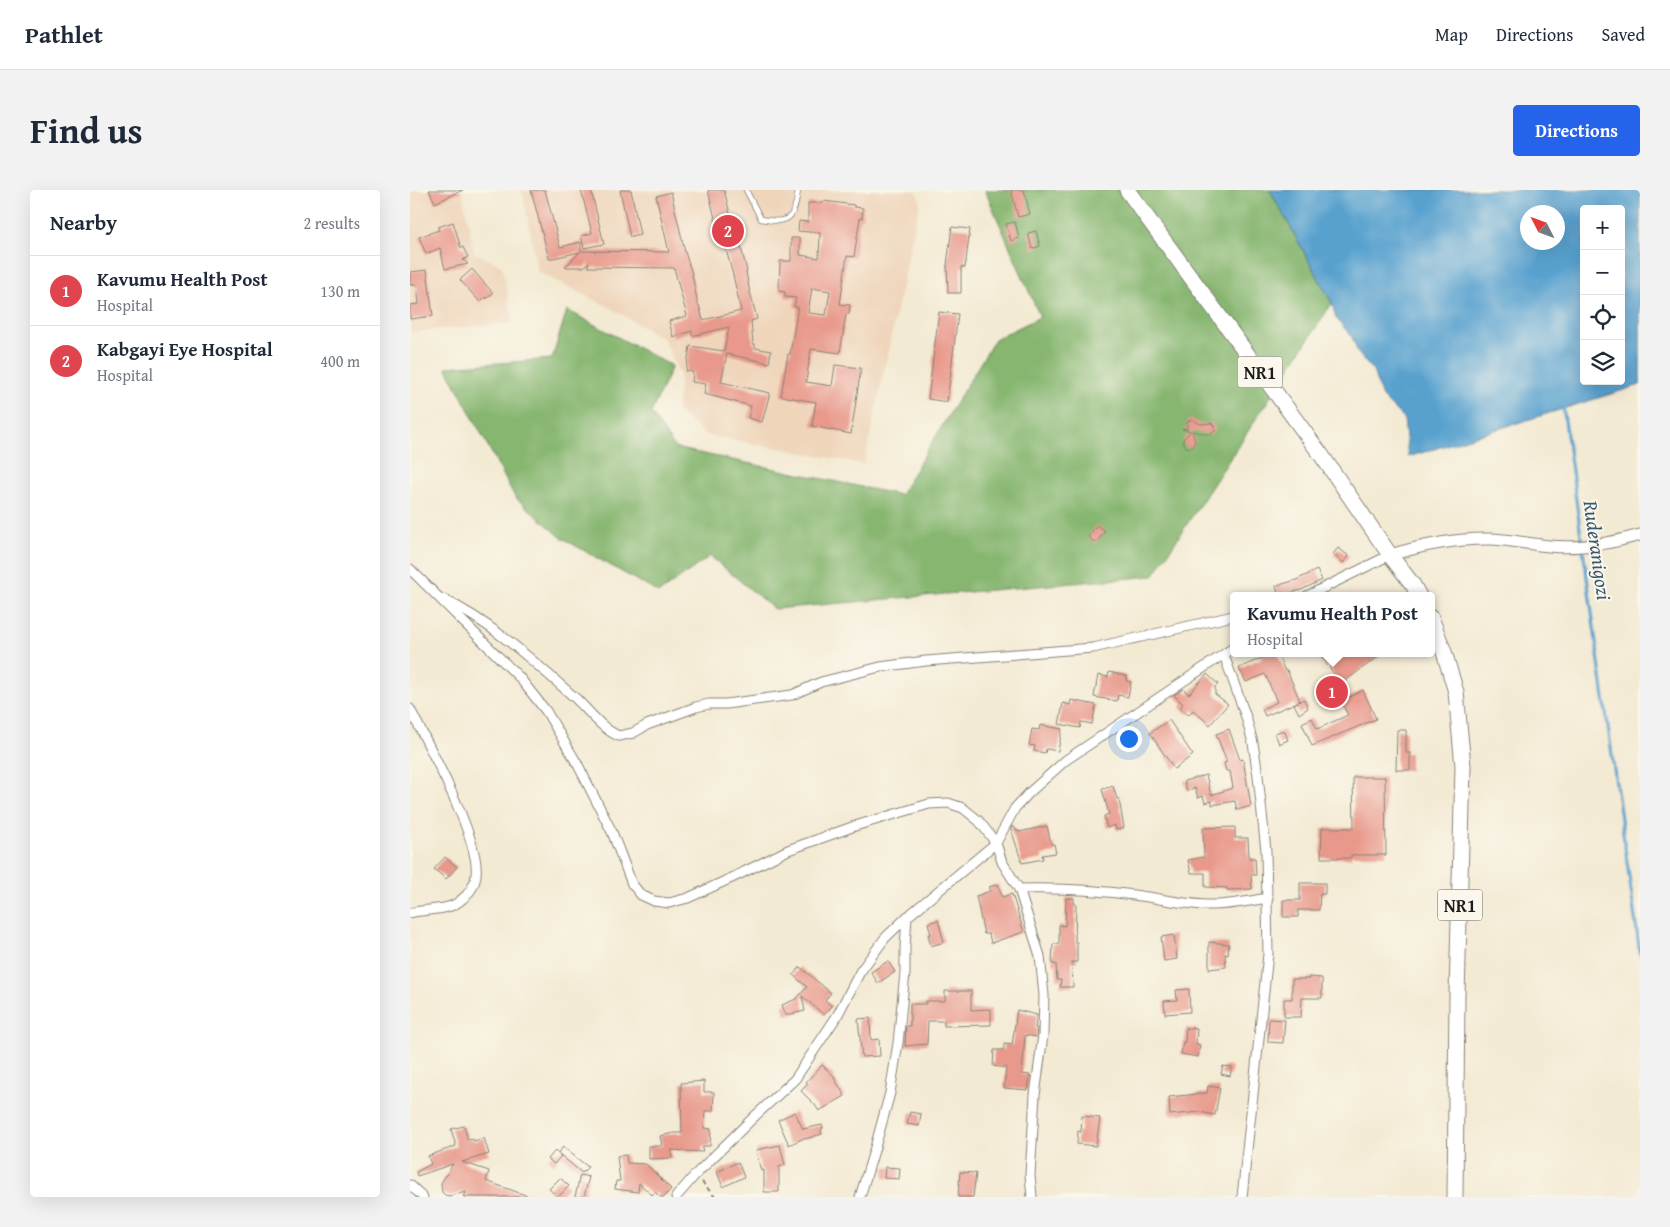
<!DOCTYPE html>
<html lang="en">
<head>
<meta charset="utf-8">
<style>
  body { margin:0; font-family:"Gentium Book Plus",serif; background:#f2f2f3; color:#1f2937 }
  .controls { position:absolute; right:15px; top:15px; display:grid; overflow:hidden; border-radius:5px; box-shadow:0 5px 20px #0002 }
  .controls button { width:45px; height:45px; display:grid; place-items:center; padding:0; border:0; border-bottom:1px solid #e0e1e3; background:#fff; color:#1f2937; font:25px sans-serif }
  .compass { position:absolute; left:1110px; top:15px; width:45px; height:45px; border-radius:50%; background:#fff; box-shadow:0 5px 20px #0002; rotate:312deg }
  .you { position:absolute; left:718px; top:548px; width:18px; height:18px; margin:-12px; border:4px solid #fff; border-radius:50%; background:#1a73e8; box-shadow:0 0 0 8px #1a73e833 }
  .badge { display:grid; place-items:center; width:32px; height:32px; border-radius:50%; background:#2563eb; color:#fff; font-size:16px; font-weight:700 }
  .pin { position:absolute; translate:-50% -50%; border:2px solid #fff; box-shadow:0 1px 5px #0006 }
  .popup { position:absolute; left:820px; top:402px; width:205px; height:65px; box-sizing:border-box; display:grid; place-content:center; border-radius:5px; background:#fff; filter:drop-shadow(0 1px 4px #0005); font-size:16px; white-space:nowrap; color:#747a83 }
  .popup b { font-size:19px; color:#1f2937 }
  .popup::after { content:''; position:absolute; left:50%; top:100%; margin-left:-10px; border:10px solid transparent; border-top-color:#fff }
  .list { margin:0; padding:0; list-style:none }
  h2 { display:flex; justify-content:space-between; align-items:center; height:65px; margin:0; padding:0 20px; font-size:21px }
  h2 small { font-size:16px; font-weight:400; color:#747a83 }
  .list li { display:grid; grid-template-columns:32px 1fr auto; gap:15px; align-items:center; box-sizing:border-box; height:70px; padding:0 20px; border-top:1px solid #e0e1e3 }
  .list b { display:block; font-size:19px; white-space:nowrap }
  .list p { margin:0; font-size:16px; white-space:nowrap; color:#747a83 }
  .list em { font-size:16px; font-style:normal; color:#747a83 }
  .icon { flex:none; width:28px; height:28px; fill:none; stroke:currentColor; stroke-width:2; stroke-linecap:round; stroke-linejoin:round }
  .map { position:relative; flex:none; width:1230px; height:1007px; overflow:hidden; border-radius:5px }
  header { display:flex; align-items:center; gap:30px; box-sizing:border-box; height:70px; padding:0 25px; background:#fff; border-bottom:1px solid #e0e1e3 }
  header strong { font-size:24px }
  nav { display:flex; gap:28px; margin-inline-start:auto; font-size:18px }
  .intro { display:flex; align-items:center; justify-content:space-between; box-sizing:border-box; height:120px; padding:0 30px }
  h1 { margin:0; font-size:35px }
  .button { padding:12px 22px; border-radius:5px; background:#2563eb; color:#fff; font-size:18px; font-weight:700 }
  main { display:flex; gap:30px; padding:0 30px }
  aside { flex:1; background:#fff; border-radius:5px; box-shadow:0 5px 20px #0002 }
  .map>svg:first-child { display:block }
  .built { fill:#efd6bb }
  .forest { fill:#86b66f; stroke:#516946 }
  .water { fill:#58a1cf; stroke:#3a5e76; fill-rule:evenodd }
  .lines { fill:none; stroke-linecap:round; stroke-linejoin:round }
  .stream { stroke:#58a1cf; stroke-width:3 }
  .building { fill:#e8998b; fill-rule:evenodd }
  .service-casing { stroke:#888378; stroke-width:6 }
  .minor-casing { stroke:#888378; stroke-width:11 }
  .tertiary-casing { stroke:#888378; stroke-width:13 }
  .trunk-casing { stroke:#888378; stroke-width:17 }
  .path { stroke:#888378; stroke-width:2; stroke-dasharray:4 4; stroke-linecap:butt }
  .service { stroke:#fff; stroke-width:4.5 }
  .minor { stroke:#fff; stroke-width:9 }
  .tertiary { stroke:#fff; stroke-width:11 }
  .trunk { stroke:#fff; stroke-width:15 }
  .labels { text-anchor:middle; dominant-baseline:central; stroke-width:4; stroke-linejoin:round; paint-order:stroke }
  .shield { fill:#fbf7ec; stroke:#5f5e5a; stroke-width:1 }
  .shield-label { font-size:18px; font-weight:bold; fill:#1c1c1c }
  .water-label { font-size:20px; font-style:italic; fill:#37586d; stroke:#fbf7ec }
</style>
</head>
<body>
<header>
<strong>Pathlet</strong>
<nav><a>Map</a><a>Directions</a><a>Saved</a></nav>
</header>
<div class="intro"><h1>Find us</h1><a class="button">Directions</a></div>
<main>
<aside>
<h2>Nearby<small>2 results</small></h2>
<ul class="list">
<li><span class="badge" style="background:#e0444e">1</span><div><b>Kavumu Health Post</b><p>Hospital</p></div><em>130 m</em></li>
<li><span class="badge" style="background:#e0444e">2</span><div><b>Kabgayi Eye Hospital</b><p>Hospital</p></div><em>400 m</em></li>
</ul>
</aside>
<div class="map">
<svg width="1230" height="1007" viewBox="0 0 1230 1007">
  <rect width="100%" height="100%" fill="#fbf7ec"/>
  <filter id="ink" filterUnits="userSpaceOnUse"><feTurbulence type="fractalNoise" baseFrequency=".02" numOctaves="2"/><feDisplacementMap in="SourceGraphic" scale="10" xChannelSelector="R" yChannelSelector="G"/><feConvolveMatrix kernelMatrix="1 2 1 2 8 2 1 2 1" color-interpolation-filters="sRGB"/></filter>
  <filter id="wash" filterUnits="userSpaceOnUse"><feTurbulence type="fractalNoise" baseFrequency=".0096" numOctaves="4" result="noise"/><feDisplacementMap in="SourceGraphic" scale="20" xChannelSelector="R" yChannelSelector="G"/><feGaussianBlur stdDeviation="1.12" result="paint"/><feColorMatrix in="noise" values="0 0 0 0 0 0 0 0 0 0 0 0 0 0 0 0 0 1.4 0 .05"/><feComposite in="paint" operator="in"/></filter>
  <g filter="url(#wash)">
    <rect width="100%" height="100%" fill="#f3ead3"/>
    <g class="built">
      <path d="M0,0h52l12,63 28,13 11,57 -74,6 -29,4z"/>
      <path d="M112,0h393l5,11 -56,263 -158,-29 -29,-25 3,-35 -16,-36 -57,-33 -69,-34z"/>
    </g>
    <path class="forest" d="M575,0h285l62,113 -179,273 -379,33 -64,-53 -51,37 -97,-55 -47,-41 -69,-130 106,-8 15,-49 105,56 -21,47 24,35 225,47 95,-156 45,-22z"/>
    <path class="water" d="M860,0h370v195l-232,72 -4,-38 -22,-22 -9,-26 -15,-18 -6,-16 -16,-19 -4,-15zM1174,19h37v172h-37zM1118,22h30v30h-30z"/>
    <g class="lines">
      <g class="stream">
        <path d="M1153,216l19,137"/>
        <path d="M1173,359l57,405"/>
      </g>
    </g>
    <g id="blocks">
      <g class="building">
        <path d="M19,0h34l-28,13z"/>
        <path d="M121,0h14l15,57 21,-5v9l88,1 -13,-56 15,-4 14,60 7,22 6,31h1l4,15 38,-9 -8,-36 -9,-33 -3,1 -13,-53h16l13,51 2,-1 8,31 -1,1 3,16 8,31 -6,2 2,23h2v4l16,3 -2,12 -42,-9 -6,28 49,11 -8,29 -14,-4 3,-12 -47,-12 2,-10 -14,-2 1,-10 -7,-1 4,-25 34,5 5,-24 -37,9v-5l-19,6 -4,-16 18,-5 -13,-48 -86,-1 1,-5 -5,5h-19l15,-15 -31,7z"/>
        <path d="M171,0h10l13,54 -20,4 -3,-12 11,-3z"/>
        <path d="M210,0h11l9,45 -10,2z"/>
        <path d="M601,0h13l6,24 -12,3z"/>
        <path d="M414,11l30,4v2l9,1 -1,10h-2l-6,39 -7,-1 -7,48 10,1 -1,9h-3l-6,39 -29,-4 -5,33 26,4 3,-21 26,3 -10,66 -39,-8 4,-24 -35,-6 7,-42h2l8,-47h-4l2,-9 -11,-1v-5l-6,-1 1,-30h11v-23h9v17l19,3 1,-25 -22,-2 1,-10 9,1v-19h15zM402,98l18,3 -4,24 -18,-2z"/>
        <path d="M43,32l8,26 2,-1 5,10 -5,3 5,4 -23,5 -5,-21 -14,6 -7,-17 20,-7 -1,-3z"/>
        <path d="M605,32l4,16 -8,3 -5,-17z"/>
        <path d="M542,37l18,2 -5,39 -4,-1v26h-13l-1,-28z"/>
        <path d="M626,41l4,15 -8,3 -4,-16z"/>
        <path d="M62,79l21,24 -7,6 -1,-2 -5,5 -20,-22z"/>
        <path d="M17,80l6,46 -23,3v-14l9,-1 -2,-19h-7v-13z"/>
        <path d="M529,122l19,2 -11,88 -19,-3z"/>
        <path d="M782,229l8,5 12,-1 3,5v3l-4,3 1,1 -20,-4 3,11 -3,5 -3,1 -3,-1 -3,-5v-3l8,-8 -9,-2 5,-1v-6z"/>
        <path d="M687,335l8,6 -9,12 -8,-6z"/>
        <path d="M928,358l11,8 -6,7 -10,-9z"/>
        <path d="M907,380l5,10 -21,10 -22,6 -3,-10 20,-6z"/>
        <path d="M851,463h16l8,18 2,-1 13,31 -35,15 -3,-7 15,-7 -12,-28 -19,8 -7,-14 23,-10z"/>
        <path d="M909,463h64l-42,31z"/>
        <path d="M699,482l18,4 -1,5 5,1 -3,15 -10,-2 -1,6 -23,-4 4,-22 10,2z"/>
        <path d="M797,484l11,10 -3,3v7l13,10 -18,21 -17,-15 -4,5 -9,-7 3,-4 -9,-9 9,-6 6,5z"/>
        <path d="M953,500l13,29 -64,27 -10,-23 10,-5 5,11 31,-14 -7,-13z"/>
        <path d="M894,509l4,9 -9,6 -5,-10z"/>
        <path d="M661,510l25,5 -4,19 -11,-2 -1,6 -21,-4 4,-21 7,2z"/>
        <path d="M759,530l24,35 -19,14 -24,-36z"/>
        <path d="M630,535l22,4 -4,22 -12,-2 -1,4 -11,-2 1,-5 -6,-1 3,-16 7,1z"/>
        <path d="M819,539l11,31 3,-1 8,47 -14,4 -2,-9 -23,4v-4l-7,2 -2,-7 -5,2 -3,-10 -8,3 -3,-10 22,-6 5,20 22,-7 -3,-17h-4l-2,-8 3,-1 -11,-28z"/>
        <path d="M874,540l4,10 -9,4 -4,-11z"/>
        <path d="M987,540h9v23h4v17h-14z"/>
        <path d="M943,587h32l1,78h-35v3h-30l1,-30h32z"/>
        <path d="M703,596l4,13h2l5,29 -8,2 -1,-5 -8,3 -3,-12 5,-2 -7,-25z"/>
        <path d="M602,636l7,6 28,-6 4,18h3l2,9 -14,2 1,4 -21,4 -11,-34z"/>
        <path d="M825,637v11h13l1,20h6l1,17h-5l1,14 -25,1v-2l-22,-1v-14h-14l-3,-13 16,-3 -1,-29z"/>
        <path d="M35,667l12,10 -11,12 -12,-10z"/>
        <path d="M890,693h25v11h-5l-1,16h-21v7h-15v-17h17z"/>
        <path d="M588,694l4,13 10,-3 12,38 -33,11 -2,-9h-5l-8,-38 14,-5 -1,-4z"/>
        <path d="M656,708h8v6h2l-1,38h2v20h-5l1,25h-13l1,-7h-4l-1,-16h-4l1,-20h6v-19l6,1z"/>
        <path d="M528,730l6,22 -13,4 -3,-11 3,-1 -3,-11z"/>
        <path d="M764,745l3,24 -13,2 -3,-24z"/>
        <path d="M799,752l20,2 -1,11 -3,-1 1,13 -17,2z"/>
        <path d="M478,771l7,11 -17,11 -7,-11z"/>
        <path d="M390,777l31,26 -6,7 7,6 -8,9 -22,-19 3,15 -19,4 -4,-10 14,-6 11,-12 -14,-12z"/>
        <path d="M899,787l13,1v20h-20l-1,19h-17v-18h8v-20h17z"/>
        <path d="M779,799l1,23 -25,2 -1,-13 13,-1 -1,-10z"/>
        <path d="M535,801h26v19l20,-1v16l-47,1v-5h-16l-1,23 -22,2 1,-20h4v-22h16v-3h19z"/>
        <path d="M607,820l20,5 -2,13h2l-1,9 -11,-2 -3,39 8,1 -2,15 -24,-2 2,-20 -13,-2 1,-16h10v-6l8,1z"/>
        <path d="M460,828l1,22 8,-1 1,17 -18,1 -4,-38z"/>
        <path d="M859,829l16,1 -2,23 -15,-1z"/>
        <path d="M776,838l11,1 -1,15 4,1 -2,12 -17,-3 2,-12h2z"/>
        <path d="M412,875l13,12 -1,1 11,18 -26,15 -4,-6 -14,-14 7,-7 -2,-2z"/>
        <path d="M813,876l9,1 -2,9 -9,-2z"/>
        <path d="M294,891v11h10l-1,19h-8l-1,17 7,1 -1,17h-7l-1,6 -31,-2 1,8 -23,1v-13h13l-2,-10 14,-3h8l-1,-50z"/>
        <path d="M798,896l12,2 -5,27 -16,-3 -29,3 -1,-18 38,-4z"/>
        <path d="M385,922l8,17 19,-4 1,3 -2,2 1,4 -17,5 -1,-1 -15,7 -11,-25z"/>
        <path d="M500,922l11,2 -2,12 -12,-2z"/>
        <path d="M672,926l18,2 -4,28 -19,-2 1,-13 3,1z"/>
        <path d="M54,936l4,14 5,-1 1,2 10,-3 5,16 -27,8 27,9 -3,10 42,15v1h-64l2,-5 -16,4 -5,-1 -3,-3 -1,-9 12,-19 -36,12 -1,-4 15,-8 -3,-8 28,-10 -5,-17z"/>
        <path d="M370,955l5,20 -6,2v25h-15v-22l-3,1 -5,-21z"/>
        <path d="M153,957l25,20 -6,6 -24,-20z"/>
        <path d="M145,961l6,5 -7,8 -6,-5z"/>
        <path d="M216,965l1,8 19,1 25,25 -7,8h-4l-5,-5 -3,3 -13,-12 -1,9 -23,-3 1,-8h4l-3,-25z"/>
        <path d="M328,972l6,15 -21,10 -6,-15z"/>
        <path d="M475,977l15,1 -1,11 -15,-1z"/>
        <path d="M550,982l16,1 -3,24h-15z"/>
        <path d="M170,985l9,2 -5,20h-9z"/>
        <path d="M150,988l9,8 -11,11 -9,-8z"/>
      </g>
    </g>
  </g>
  <g filter="url(#ink)">
    <use href="#blocks" fill-opacity="0" stroke="#888378" stroke-width="1"/>
    <g class="lines">
      <g class="service-casing">
        <path id="service" d="M336,0l15,29c29,6 34,-2 37,-29"/>
      </g>
      <g class="minor-casing">
        <g id="minor">
          <path d="M0,379l109,108 27,34 32,54 34,67 20,52 9,11 13,6 15,2 19,-5 48,-22 52,-26 67,-24 74,-22 19,-1 15,5 16,13 17,22 6,19 17,27 21,67 4,39 -1,40 -8,60 -5,80 2,22"/>
          <path d="M897,406l83,-41"/>
          <path d="M33,409c49,24 89,61 130,97 13,11 30,35 46,40l14,-3 14,-8 49,-18 13,-3h17l66,-9 29,-13 59,-15 46,-6 167,-13 140,-32"/>
          <path d="M814,465l22,62 7,26 5,33 8,75 2,103 -26,243"/>
          <path d="M0,519c17,34 71,131 66,166 -1,10 -7,19 -15,25 -13,12 -35,8 -51,13"/>
          <path d="M609,699c38,-1 77,1 115,6 24,3 48,9 72,10 21,1 42,-4 62,-7"/>
          <path d="M0,995l13,12"/>
          <path d="M266,1007l19,-22 60,-59 40,-37 42,-63 23,-44 25,-34 22,-21 89,-74 19,-35 15,-16 36,-32 167,-112"/>
          <path d="M450,1007l16,-53 14,-51 8,-50 7,-70v-26l2,-30"/>
        </g>
      </g>
      <g class="tertiary-casing">
        <path id="tertiary" d="M980,365c33,-10 67,-17 102,-16 19,1 38,5 57,7 29,3 63,-3 91,-11"/>
      </g>
      <g class="trunk-casing">
        <g id="trunk">
          <path d="M717,0l195,266 68,99 23,30 6,11"/>
          <path d="M1021,428l13,34 12,40 7,74 -6,230 -2,201"/>
        </g>
      </g>
      <path class="path" d="M292,992l13,15"/>
      <use href="#service" class="service"/>
      <use href="#minor" class="minor"/>
      <use href="#tertiary" class="tertiary"/>
      <use href="#trunk" class="trunk"/>
    </g>
  </g>
  <g class="labels">
    <g class="shield">
      <rect x="827.5" y="166.5" width="45" height="31" rx="4"/>
      <rect x="1027.5" y="699.5" width="45" height="31" rx="4"/>
    </g>
    <g class="shield-label">
      <text x="850" y="182">NR1</text>
      <text x="1050" y="715">NR1</text>
    </g>
    <g class="water-label">
      <text transform="translate(1188 360) rotate(82)">Ruderanigozi</text>
    </g>
  </g>
</svg>
<div class="controls">
<button>+</button>
<button>−</button>
<button><svg class="icon" aria-label="locate" viewBox="0 0 24 24"><circle cx="12" cy="12" r="6"/><path d="M12 2v4M12 18v4M2 12h4M18 12h4"/></svg></button>
<button><svg class="icon" aria-label="layers" viewBox="0 0 24 24"><path d="M12 4l9 5-9 5-9-5zM3 14l9 5 9-5"/></svg></button>
</div>
<svg class="compass" viewBox="-18 -18 36 36"><path d="M0-13l5 13h-10z" fill="#e53935"/><path d="M0 13l5-13h-10z" fill="#747a83"/></svg>
<div class="you"></div>
<div class="pin badge" style="left:922px;top:502px;background:#e0444e">1</div>
<div class="popup"><b>Kavumu Health Post</b>Hospital</div>
<div class="pin badge" style="left:318px;top:41px;background:#e0444e">2</div>
</div>
</main>
</body>
</html>
